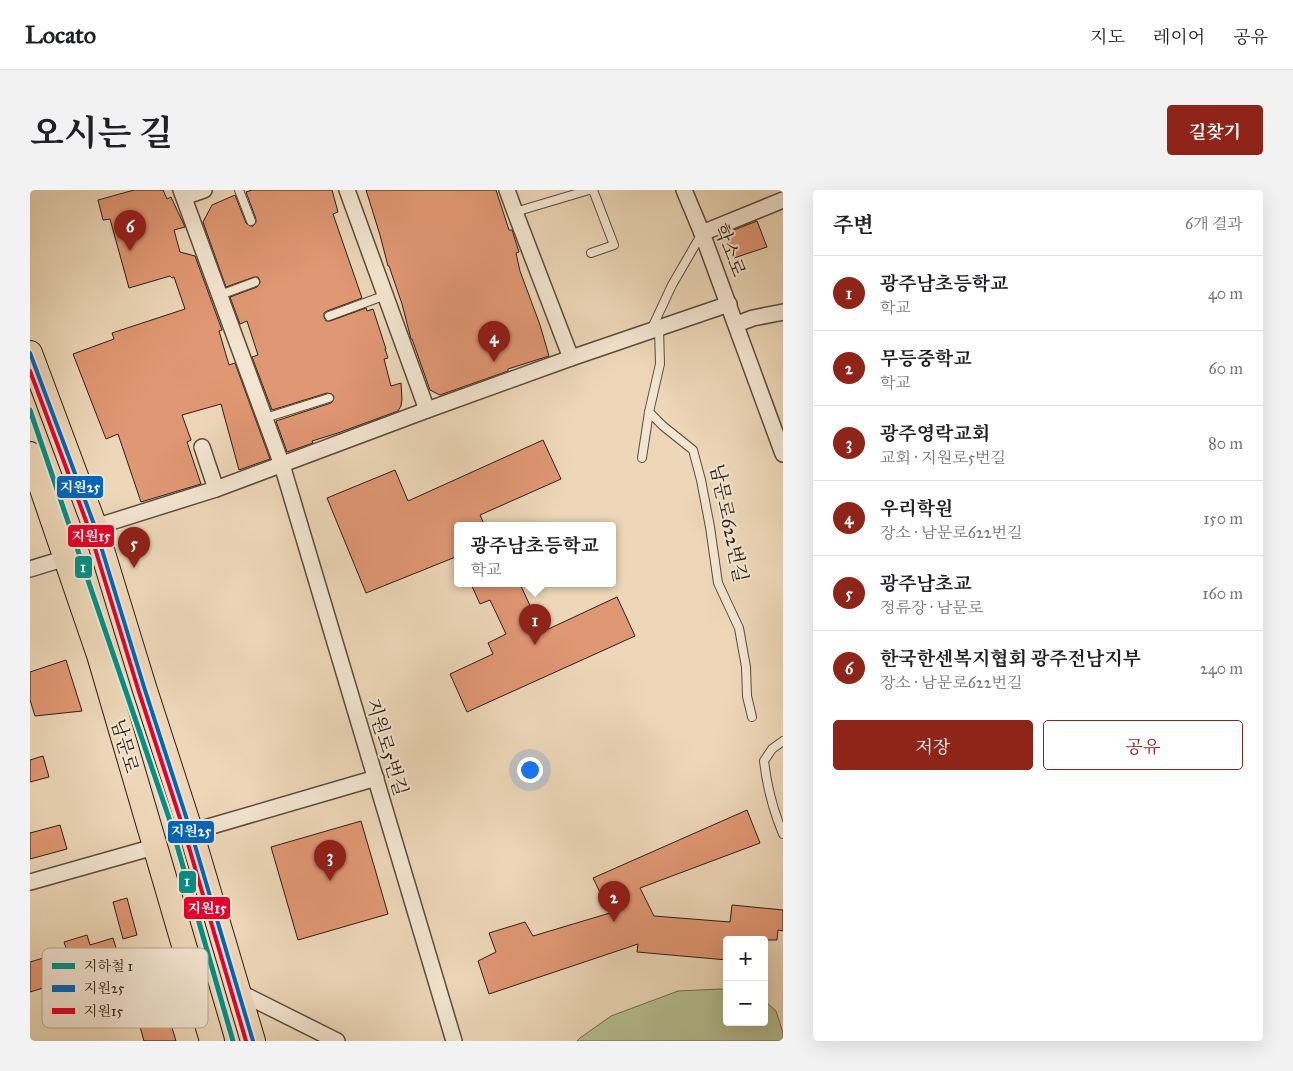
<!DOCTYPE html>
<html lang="ko">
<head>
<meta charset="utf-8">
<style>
  body { margin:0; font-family:"IM FELL Great Primer","Noto Serif KR",serif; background:#f2f2f2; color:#202124 }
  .controls { position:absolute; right:15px; bottom:15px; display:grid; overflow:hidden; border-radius:5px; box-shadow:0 5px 20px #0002 }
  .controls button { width:45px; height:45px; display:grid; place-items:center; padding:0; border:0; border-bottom:1px solid #e0e0e0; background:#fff; color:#202124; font:25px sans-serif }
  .you { position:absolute; left:499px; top:579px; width:18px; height:18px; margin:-12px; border:4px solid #fff; border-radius:50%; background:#1a73e8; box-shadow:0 0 0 8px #1a73e833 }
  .badge { display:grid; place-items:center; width:32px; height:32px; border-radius:50%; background:#8f2418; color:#fff; font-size:16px; font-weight:700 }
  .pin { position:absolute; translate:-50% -41px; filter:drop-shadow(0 1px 2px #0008) }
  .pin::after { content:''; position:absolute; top:26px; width:18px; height:15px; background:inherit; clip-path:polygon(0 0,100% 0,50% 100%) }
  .popup { position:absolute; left:424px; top:332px; width:162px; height:65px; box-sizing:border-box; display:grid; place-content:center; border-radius:5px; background:#fff; filter:drop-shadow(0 1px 4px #0005); font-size:16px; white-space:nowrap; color:#757577 }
  .popup b { font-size:19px; color:#202124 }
  .popup::after { content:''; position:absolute; left:50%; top:100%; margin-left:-10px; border:10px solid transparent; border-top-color:#fff }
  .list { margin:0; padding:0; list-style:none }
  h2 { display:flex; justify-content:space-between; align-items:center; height:65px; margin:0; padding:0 20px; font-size:21px }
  h2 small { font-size:16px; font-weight:400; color:#757577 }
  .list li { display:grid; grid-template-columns:32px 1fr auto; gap:15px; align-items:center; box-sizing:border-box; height:75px; padding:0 20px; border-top:1px solid #e0e0e0 }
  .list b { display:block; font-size:19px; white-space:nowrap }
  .list p { margin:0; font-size:16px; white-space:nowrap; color:#757577 }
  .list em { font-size:16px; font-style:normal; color:#757577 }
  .actions { display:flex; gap:10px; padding:15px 20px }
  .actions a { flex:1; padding:11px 0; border:1px solid #8f2418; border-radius:5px; text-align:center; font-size:18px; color:#8f2418 }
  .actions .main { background:#8f2418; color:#fff }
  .map { position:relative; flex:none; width:753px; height:851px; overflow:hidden; border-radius:5px }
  header { display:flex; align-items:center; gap:30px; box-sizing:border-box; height:70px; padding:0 25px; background:#fff; border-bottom:1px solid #e0e0e0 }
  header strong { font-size:24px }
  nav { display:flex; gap:28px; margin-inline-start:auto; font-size:18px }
  .intro { display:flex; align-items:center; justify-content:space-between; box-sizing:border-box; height:120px; padding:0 30px }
  h1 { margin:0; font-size:35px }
  .button { padding:12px 22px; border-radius:5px; background:#8f2418; color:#fff; font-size:18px; font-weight:700 }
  main { display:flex; gap:30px; padding:0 30px }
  aside { flex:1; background:#fff; border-radius:5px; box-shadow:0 5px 20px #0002 }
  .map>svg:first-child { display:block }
  .grass { fill:#b6bf90; stroke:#716e52 }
  .building { fill:#e09773; stroke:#2c1e14 }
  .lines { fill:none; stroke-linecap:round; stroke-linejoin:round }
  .service-casing { stroke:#5c4c3d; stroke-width:10 }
  .minor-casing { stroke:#5c4c3d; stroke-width:18 }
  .primary-casing { stroke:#2c1e14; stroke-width:26 }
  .service { stroke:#f3e5d1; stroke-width:8 }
  .minor { stroke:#f3e5d1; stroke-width:15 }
  .primary { stroke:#edd7b8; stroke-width:24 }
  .bus-1-casing { stroke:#f3e5d1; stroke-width:8 }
  .bus-2-casing { stroke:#f3e5d1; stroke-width:8 }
  .bus-1 { stroke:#0065bd; stroke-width:4 }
  .bus-2 { stroke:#e4002b; stroke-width:4 }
  .metro-1-casing { stroke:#f3e5d1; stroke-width:9 }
  .metro-1 { stroke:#009088; stroke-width:5 }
  .labels { text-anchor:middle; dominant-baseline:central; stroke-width:4; stroke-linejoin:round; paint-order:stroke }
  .street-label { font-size:19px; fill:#2c1e14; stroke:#f3e5d1 }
  .key { fill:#f3e5d1; stroke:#b7a998; stroke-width:1 }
  .key-label { font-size:14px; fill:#2c1e14 }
  .line-badge { stroke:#f3e5d1; stroke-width:2 }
  .badge-label { font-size:14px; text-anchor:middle; font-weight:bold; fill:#fff }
</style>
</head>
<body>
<header>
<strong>Locato</strong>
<nav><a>지도</a><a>레이어</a><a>공유</a></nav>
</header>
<div class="intro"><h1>오시는 길</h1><a class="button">길찾기</a></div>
<main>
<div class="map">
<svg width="753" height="851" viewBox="0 0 753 851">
  <rect width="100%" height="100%" fill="#edd7b8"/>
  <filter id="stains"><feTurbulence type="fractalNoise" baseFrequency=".004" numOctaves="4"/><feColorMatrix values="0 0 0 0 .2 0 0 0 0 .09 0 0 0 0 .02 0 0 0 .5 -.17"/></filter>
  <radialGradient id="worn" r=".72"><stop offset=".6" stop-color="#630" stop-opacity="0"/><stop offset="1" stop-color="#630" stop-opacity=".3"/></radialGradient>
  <path class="grass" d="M690,799l7,1v32h37v-22l12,11 7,22v8h-206l3,-3 31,-22 67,-25z"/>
  <g class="building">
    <path d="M104,0h29l4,9 4,-2 14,30 -11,3 6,22 15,4 27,74 -3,1 10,34 6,-2 35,96 -31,11 -18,-66 -39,11 9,25 -4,2 14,42 -60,18 -23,-68 -12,5 -33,-85 41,-15 -2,-6 73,-24 -11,-32 -2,1 -2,-2 -41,12 -19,-69 -7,1 -5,-20z"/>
    <path d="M222,0h80l6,22 -5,2 29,84 -35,13 -3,2v4l2,4h4l36,-13 1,3 6,-2 13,40h-1l3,9 -4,1 7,27 10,-3 1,16 -1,7 -3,5 -60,22 -26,8 1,2 -26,9 -11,-31 55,-18 2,-2 1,-4 -2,-3 -5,-1 -55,17 -20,-53 6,-2 -11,-34 -7,3 -10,-27 27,-10 3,-4v-2l-2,-4h-4l-28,10 -23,-65 9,-17 23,-10 11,28 4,3h3l3,-4v-3l-10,-27z"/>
    <path d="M336,0h130l13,40h3l1,3 6,19 -3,1 4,18 20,54 9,31 -41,13v2l-68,24 -10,-5 -18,-51h-1l-1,-4 -8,-31 -13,-38h-1l-8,-31z"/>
    <path d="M727,31l10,26 -33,11 -8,-25z"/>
    <path d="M513,250l18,39 -81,36 5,11h-27v30l-92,37 -39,-95 68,-28 13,31z"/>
    <path d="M441,394h54l-4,2 21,46 75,-35 18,39 -168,76 -17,-38 43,-20 -5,-11 18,-9 -16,-34 -10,4z"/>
    <path d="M36,470l16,51 -47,5 -5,-16v-28z"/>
    <path d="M13,566l6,21 -19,5v-22z"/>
    <path d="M717,620l13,33 -120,45 14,28 76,6 2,-17 51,5v21l-5,-1 -1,10h-50v20l-90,-8 1,-8 -149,50 -11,-33 18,-9 -7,-19 36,-11 8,14 77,-23 -17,-35z"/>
    <path d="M331,631l27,93 -90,26 -27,-93z"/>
    <path d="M30,635l7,24 -37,10v-26z"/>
    <path d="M97,708l10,37 -14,4 -10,-37z"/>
    <path d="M57,745l3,10 23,-7 8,26 -91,28v-30l37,-11 -3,-9z"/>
    <path d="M130,797l16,54h-32l-13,-46z"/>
  </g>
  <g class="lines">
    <g class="service-casing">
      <g id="service">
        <path d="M209,0l12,31"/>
        <path d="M485,22l74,-22"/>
        <path d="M561,63l23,-8 -21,-55"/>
        <path d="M190,105l35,-13"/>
        <path d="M299,126l57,-21"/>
        <path d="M621,140l21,-45 29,-50"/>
        <path d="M619,222l14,14 30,24 8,30 9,47 8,56 21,45 7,39 1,29 5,21"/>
        <path d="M235,228l64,-20"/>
        <path d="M612,268l7,-46 11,-48 -1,-36"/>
        <path d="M753,551l-11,8 -8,12c3,26 9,49 19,73"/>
      </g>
    </g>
    <g class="minor-casing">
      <g id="minor">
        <path d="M151,0l101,275 172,576"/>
        <path d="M317,0l80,220"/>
        <path d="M477,0l8,22 56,146"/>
        <path d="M654,0l18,43 81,221"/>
        <path d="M154,7l20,-7"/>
        <path d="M672,43l81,-33"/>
        <path d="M707,134l16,-6 30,-6"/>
        <path d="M172,257l14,42"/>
        <path d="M65,337l121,-38 211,-79 144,-52 158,-54"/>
        <path d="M0,379l36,-11"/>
        <path d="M161,642l185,-54"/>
        <path d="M0,692l124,-35"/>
        <path d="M207,801l100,50"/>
      </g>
    </g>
    <g class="primary-casing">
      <g id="primary">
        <path d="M0,163l65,174 49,160 47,145 62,209"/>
        <path d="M0,264l69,201 113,386"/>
      </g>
    </g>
    <use href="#service" class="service"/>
    <use href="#minor" class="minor"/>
    <use href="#primary" class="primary"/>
    <g class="bus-1-casing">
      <path id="bus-1" d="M0,163l65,174 49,160 47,145 62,209"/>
    </g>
    <g class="bus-2-casing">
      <path id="bus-2" d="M0,181l59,158 49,160 47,145 61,207"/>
    </g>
    <use href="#bus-1" class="bus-1"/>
    <use href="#bus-2" class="bus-2"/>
    <g class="metro-1-casing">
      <path id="metro-1" d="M0,220l140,411 63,220"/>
    </g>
    <use href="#metro-1" class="metro-1"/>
  </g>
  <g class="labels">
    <g class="street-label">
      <text transform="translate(700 60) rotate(69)">학소로</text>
      <text transform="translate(699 333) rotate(78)">남문로622번길</text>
      <text transform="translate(95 556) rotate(74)">남문로</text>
      <text transform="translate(357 557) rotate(73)">지원로5번길</text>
    </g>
  </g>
  <rect x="12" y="758" width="166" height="80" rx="8" class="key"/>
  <rect x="22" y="773" width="23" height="6" fill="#009088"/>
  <rect x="22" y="795" width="23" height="7" fill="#0065bd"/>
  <rect x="22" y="818" width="23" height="6" fill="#e4002b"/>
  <g class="key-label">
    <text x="54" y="781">지하철 1</text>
    <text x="54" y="803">지원25</text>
    <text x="54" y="826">지원15</text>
  </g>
  <g class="line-badge">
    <rect x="26" y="285" width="48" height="24" rx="5" fill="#0065bd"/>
    <rect x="37" y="334" width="48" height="24" rx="5" fill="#e4002b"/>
    <rect x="44" y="365" width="19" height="24" rx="5" fill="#009088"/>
    <rect x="137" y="630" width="48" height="24" rx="5" fill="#0065bd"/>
    <rect x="148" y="680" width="19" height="24" rx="5" fill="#009088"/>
    <rect x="153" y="706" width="48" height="24" rx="5" fill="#e4002b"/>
  </g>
  <g class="badge-label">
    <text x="50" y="302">지원25</text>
    <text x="61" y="351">지원15</text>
    <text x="53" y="382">1</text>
    <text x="161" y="646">지원25</text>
    <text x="157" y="696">1</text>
    <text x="177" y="723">지원15</text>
  </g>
  <rect width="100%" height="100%" filter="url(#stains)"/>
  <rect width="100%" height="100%" fill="url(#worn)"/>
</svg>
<div class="controls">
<button>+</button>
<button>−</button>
</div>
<div class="you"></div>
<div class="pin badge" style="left:505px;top:455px">1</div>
<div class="popup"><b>광주남초등학교</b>학교</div>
<div class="pin badge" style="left:584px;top:732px">2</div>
<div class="pin badge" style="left:300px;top:691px">3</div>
<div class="pin badge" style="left:464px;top:172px">4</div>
<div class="pin badge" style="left:104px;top:378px">5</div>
<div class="pin badge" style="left:100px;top:61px">6</div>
</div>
<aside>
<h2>주변<small>6개 결과</small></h2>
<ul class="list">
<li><span class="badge">1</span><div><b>광주남초등학교</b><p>학교</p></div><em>40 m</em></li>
<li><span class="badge">2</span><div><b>무등중학교</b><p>학교</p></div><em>60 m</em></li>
<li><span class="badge">3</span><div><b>광주영락교회</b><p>교회 · 지원로5번길</p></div><em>80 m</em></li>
<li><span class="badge">4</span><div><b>우리학원</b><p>장소 · 남문로622번길</p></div><em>150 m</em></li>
<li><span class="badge">5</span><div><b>광주남초교</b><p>정류장 · 남문로</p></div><em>160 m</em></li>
<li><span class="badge">6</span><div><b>한국한센복지협회 광주전남지부</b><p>장소 · 남문로622번길</p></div><em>240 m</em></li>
</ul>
<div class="actions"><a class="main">저장</a><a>공유</a></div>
</aside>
</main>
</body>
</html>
